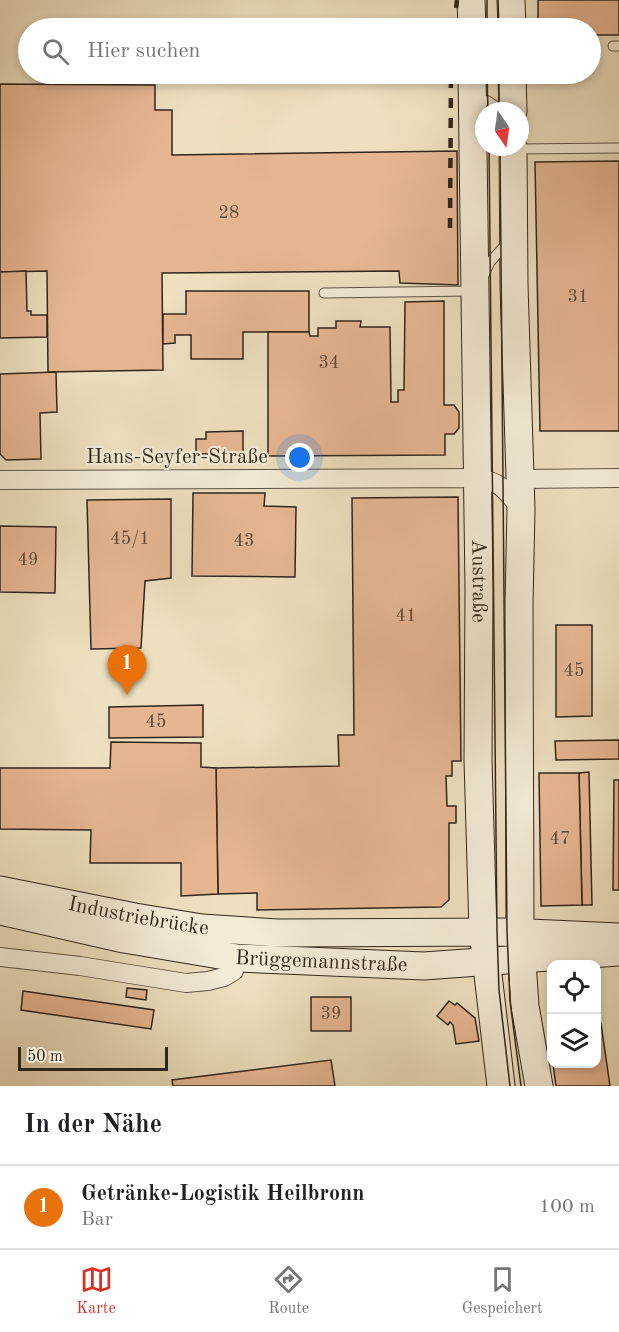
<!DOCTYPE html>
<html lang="de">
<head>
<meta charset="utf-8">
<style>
  body { margin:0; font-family:"Old Standard TT",serif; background:#f6f6f6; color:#202124 }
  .controls { position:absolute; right:18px; bottom:18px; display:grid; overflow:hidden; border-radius:12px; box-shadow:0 3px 9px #0003 }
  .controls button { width:54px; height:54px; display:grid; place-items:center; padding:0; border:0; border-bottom:2px solid #e0e0e0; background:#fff; color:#202124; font:30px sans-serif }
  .compass { position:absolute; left:475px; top:102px; width:54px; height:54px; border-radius:50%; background:#fff; box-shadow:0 3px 9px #0003; rotate:167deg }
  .scale { position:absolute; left:18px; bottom:15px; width:150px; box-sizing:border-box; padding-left:6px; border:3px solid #30261a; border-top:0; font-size:16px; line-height:21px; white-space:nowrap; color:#30261a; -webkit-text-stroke:4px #f3ebd6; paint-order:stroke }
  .you { position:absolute; left:300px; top:458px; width:21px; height:21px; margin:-15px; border:4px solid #fff; border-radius:50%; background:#1a73e8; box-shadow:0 0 0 9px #1a73e833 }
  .badge { display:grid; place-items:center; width:39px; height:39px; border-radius:50%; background:#d93025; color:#fff; font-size:20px; font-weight:700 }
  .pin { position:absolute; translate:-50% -50px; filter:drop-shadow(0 2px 3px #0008) }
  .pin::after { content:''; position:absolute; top:32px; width:21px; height:18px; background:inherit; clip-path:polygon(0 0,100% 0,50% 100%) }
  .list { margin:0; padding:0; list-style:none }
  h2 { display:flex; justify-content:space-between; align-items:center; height:78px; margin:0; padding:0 24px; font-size:26px }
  h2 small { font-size:20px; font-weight:400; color:#757577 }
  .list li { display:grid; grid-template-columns:39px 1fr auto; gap:18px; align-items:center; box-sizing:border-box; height:84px; padding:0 24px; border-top:2px solid #e0e0e0 }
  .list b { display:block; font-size:22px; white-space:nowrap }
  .list p { margin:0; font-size:20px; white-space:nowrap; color:#757577 }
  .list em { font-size:20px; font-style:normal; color:#757577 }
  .icon { flex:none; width:33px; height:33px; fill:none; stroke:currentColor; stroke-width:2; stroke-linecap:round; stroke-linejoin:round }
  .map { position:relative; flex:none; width:619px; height:1086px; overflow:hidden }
  .search { position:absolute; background:#fff; box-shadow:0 3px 9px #0003; left:18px; right:18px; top:18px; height:66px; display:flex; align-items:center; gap:15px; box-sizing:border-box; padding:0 21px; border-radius:33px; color:#757577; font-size:22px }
  .sheet { height:162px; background:#fff }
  nav { display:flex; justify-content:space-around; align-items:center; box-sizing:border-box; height:84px; border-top:2px solid #e0e0e0; background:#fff; font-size:16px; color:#757577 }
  nav a { display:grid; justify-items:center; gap:3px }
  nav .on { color:#d93025 }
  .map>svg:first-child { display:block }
  .building { fill:#e6b693; stroke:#30261a; stroke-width:1.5 }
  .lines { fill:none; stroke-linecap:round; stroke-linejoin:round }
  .lane-casing { stroke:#5f5444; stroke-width:11 }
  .street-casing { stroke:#5f5444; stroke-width:20 }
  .secondary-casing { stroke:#30261a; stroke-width:29 }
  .lane { stroke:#f3ebd6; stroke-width:9 }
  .street { stroke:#f3ebd6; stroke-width:18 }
  .secondary { stroke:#f3ebd6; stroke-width:27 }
  .tram { stroke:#30261a; stroke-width:1.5 }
  .rail { stroke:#30261a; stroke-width:4.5; stroke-dasharray:10 10; stroke-linecap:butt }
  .labels { text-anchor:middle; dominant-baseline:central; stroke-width:4.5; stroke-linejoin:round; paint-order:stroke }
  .number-label { font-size:18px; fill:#5e4a38 }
  .street-label { font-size:21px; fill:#30261a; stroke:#f3ebd6 }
</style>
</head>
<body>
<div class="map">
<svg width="619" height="1086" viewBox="0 0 619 1086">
  <rect width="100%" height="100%" fill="#ede0c0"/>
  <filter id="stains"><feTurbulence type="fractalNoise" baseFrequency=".00333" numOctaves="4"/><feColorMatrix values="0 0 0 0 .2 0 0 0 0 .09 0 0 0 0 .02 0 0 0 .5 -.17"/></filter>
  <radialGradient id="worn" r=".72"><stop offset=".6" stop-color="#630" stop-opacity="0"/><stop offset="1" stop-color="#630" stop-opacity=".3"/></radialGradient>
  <g class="building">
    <path d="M538,0h81v35h-29v-7h-52z"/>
    <path d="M0,84l155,1v25h17v45l285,-4 1,134 -58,-2 -1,-12 -237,2 1,97 -115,2 -1,-101 -47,1z"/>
    <path d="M619,161v270h-79l-5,-269z"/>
    <path d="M26,271l1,40h4v4h16v22l-47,1v-66z"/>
    <path d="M186,291h123v41h-66v27h-52v-24h-16v8l-12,1v-30h23z"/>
    <path d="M444,301v104h10l5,7v16l-5,6h-9v21l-177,1v-124h41l1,4h8v-8h18v-7h25l-1,6h30l1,75h7v-12h6l1,-88z"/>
    <path d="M56,372l1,40 -17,1 1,46 -35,1 -6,-6v-80z"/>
    <path d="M243,431v23h-47v-15h10v-7z"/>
    <path d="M193,493h72l-1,13 32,1 -1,70 -103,-1z"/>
    <path d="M458,497l3,264h-9v15h-6l1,30h9v17h-7v77l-8,7 -184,3v-17l-39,1 -2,-126 123,-2 -1,-31h16l-2,-237z"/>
    <path d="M171,499v79l-26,3 -4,67 -50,1 -4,-149z"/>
    <path d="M0,526l56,1 -1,66 -55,-1z"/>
    <path d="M556,625h36v91l-36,1z"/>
    <path d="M203,705v32l-94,1v-31z"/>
    <path d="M619,740v19l-63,1 -1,-19z"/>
    <path d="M111,742l90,1v24l15,1 2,126 -37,2v-33h-91l1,-33 -91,-1v-61h110z"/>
    <path d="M589,772l3,133h-10l-3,-132z"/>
    <path d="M539,773h40l3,132 -41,1z"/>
    <path d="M614,780h5v110h-6z"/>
    <path d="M127,988l20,2 -1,10 -20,-3z"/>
    <path d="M23,991l131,19 -3,19 -130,-19z"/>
    <rect x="311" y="997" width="40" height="34"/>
    <path d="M449,1001l6,4 2,-2 18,15 4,23 -23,3 -3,-19 -3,-3 -2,3 -11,-9z"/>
    <path d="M601,1024l9,62h-54l-3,-22h43v-39z"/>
    <path d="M331,1060l4,26h-162l-1,-6z"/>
  </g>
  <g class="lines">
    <g class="lane-casing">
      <g id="lane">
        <path d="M613,46h6"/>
        <path d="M475,99l13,2 14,10"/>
        <path d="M516,149l103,-1"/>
        <path d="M483,277l7,-15 18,-20"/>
        <path d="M324,293l147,-2"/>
      </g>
    </g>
    <g class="street-casing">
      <g id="street">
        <path d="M520,479l99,-1"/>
        <path d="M0,480l477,-2c25,4 28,12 44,31"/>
        <path d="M0,957l80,9 106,17 22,-2 16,-4 10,-6 3,-13"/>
      </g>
    </g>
    <g class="secondary-casing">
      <g id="secondary">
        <path d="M471,0l1,28"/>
        <path d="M511,0l1,28"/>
        <path id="s1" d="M472,74l7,515 -1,171 5,172 18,154"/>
        <path d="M512,74l1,37"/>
        <path d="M513,147l1,138 7,224 -2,95 1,328 5,74 14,80"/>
        <path id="s2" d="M0,890l135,27 67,11 76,5 229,-1 112,5"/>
        <path id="s3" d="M0,911l124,28 113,19 187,8 195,-14"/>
      </g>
    </g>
    <use href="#lane" class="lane"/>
    <use href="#street" class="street"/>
    <use href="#secondary" class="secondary"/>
    <g class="tram">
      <path d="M487,0v28"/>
      <path d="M498,0l1,28"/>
      <path d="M487,74l1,37"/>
      <path d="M499,74v37"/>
      <path d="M489,147l8,785 2,58 11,96"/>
      <path d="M500,147l7,785 3,69 11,85"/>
    </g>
    <g class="rail">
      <path d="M454,28l3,-28"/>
      <path d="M450,228l1,-154"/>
    </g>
  </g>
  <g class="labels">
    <g class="number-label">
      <text x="229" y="213">28</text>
      <text x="578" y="297">31</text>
      <text x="329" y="363">34</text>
      <text x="130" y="539">45/1</text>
      <text x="244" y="541">43</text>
      <text x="28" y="560">49</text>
      <text x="406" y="616">41</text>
      <text x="574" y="671">45</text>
      <text x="156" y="722">45</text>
      <text x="560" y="839">47</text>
      <text x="331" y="1014">39</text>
    </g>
    <g class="street-label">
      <text x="177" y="457">Hans-Seyfer-Straße</text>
      <text stroke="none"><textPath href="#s1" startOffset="507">Austraße</textPath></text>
      <text stroke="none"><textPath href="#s2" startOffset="141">Industriebrücke</textPath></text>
      <text stroke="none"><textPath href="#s3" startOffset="326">Brüggemannstraße</textPath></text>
    </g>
  </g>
  <rect width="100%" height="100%" filter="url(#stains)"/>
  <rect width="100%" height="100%" fill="url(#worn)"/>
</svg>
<div class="controls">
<button><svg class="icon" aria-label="locate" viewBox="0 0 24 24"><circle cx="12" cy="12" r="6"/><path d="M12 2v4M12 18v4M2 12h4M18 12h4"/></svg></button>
<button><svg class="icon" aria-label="layers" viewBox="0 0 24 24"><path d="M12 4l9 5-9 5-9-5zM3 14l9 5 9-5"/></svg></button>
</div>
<svg class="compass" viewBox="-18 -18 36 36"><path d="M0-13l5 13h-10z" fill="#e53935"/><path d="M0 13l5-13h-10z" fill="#757577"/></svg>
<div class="scale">50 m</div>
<div class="you"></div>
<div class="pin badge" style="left:127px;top:695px;background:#e8710a">1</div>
<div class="search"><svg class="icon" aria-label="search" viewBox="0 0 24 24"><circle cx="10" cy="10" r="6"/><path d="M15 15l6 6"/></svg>Hier suchen</div>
</div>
<section class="sheet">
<h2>In der Nähe<small></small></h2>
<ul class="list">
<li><span class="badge" style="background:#e8710a">1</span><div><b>Getränke-Logistik Heilbronn</b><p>Bar</p></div><em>100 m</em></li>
</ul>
</section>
<nav>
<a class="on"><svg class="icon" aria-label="map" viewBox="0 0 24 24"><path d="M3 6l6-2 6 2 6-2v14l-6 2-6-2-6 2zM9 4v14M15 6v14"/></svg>Karte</a>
<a><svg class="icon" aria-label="directions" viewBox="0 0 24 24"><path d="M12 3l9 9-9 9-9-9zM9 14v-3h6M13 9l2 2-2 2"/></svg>Route</a>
<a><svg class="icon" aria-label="saved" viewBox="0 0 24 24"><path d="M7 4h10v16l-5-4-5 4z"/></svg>Gespeichert</a>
</nav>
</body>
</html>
